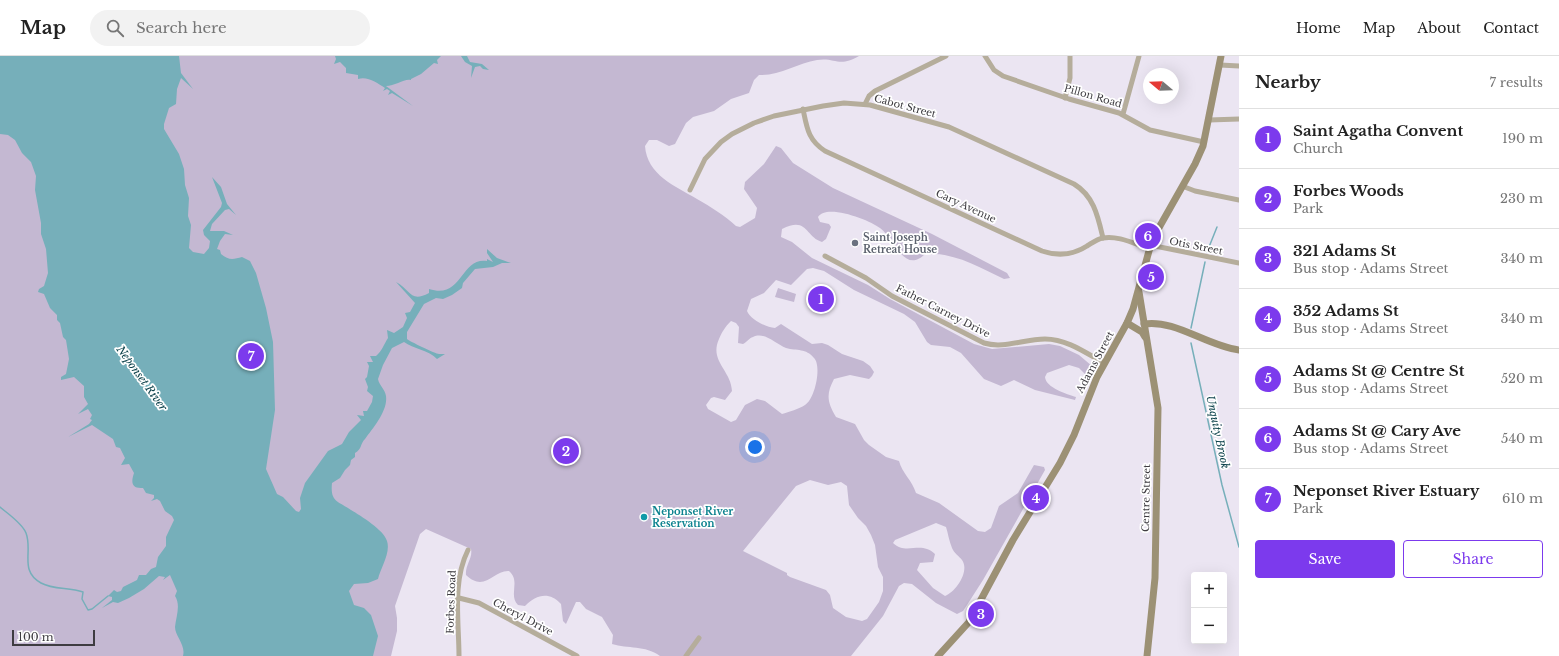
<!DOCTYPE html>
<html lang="en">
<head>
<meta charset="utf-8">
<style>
  body { margin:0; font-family:"Libre Baskerville",serif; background:#f2f2f2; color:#222 }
  .controls { position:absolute; right:12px; bottom:12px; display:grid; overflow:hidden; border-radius:4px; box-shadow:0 4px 16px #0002 }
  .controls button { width:36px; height:36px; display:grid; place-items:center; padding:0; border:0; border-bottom:1px solid #e0e0e0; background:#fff; color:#222; font:20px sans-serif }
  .compass { position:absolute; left:1143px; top:12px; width:36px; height:36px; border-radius:50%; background:#fff; box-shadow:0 4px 16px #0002; rotate:289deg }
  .scale { position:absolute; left:12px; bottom:10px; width:83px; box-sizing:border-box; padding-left:4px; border:2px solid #3e3c41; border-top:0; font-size:11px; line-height:14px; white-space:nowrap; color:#3e3c41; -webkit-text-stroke:3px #fff; paint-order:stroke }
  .you { position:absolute; left:755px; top:391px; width:14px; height:14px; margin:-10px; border:3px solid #fff; border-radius:50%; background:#1a73e8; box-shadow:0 0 0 6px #1a73e833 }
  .badge { display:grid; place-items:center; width:26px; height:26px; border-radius:50%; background:#7c3aed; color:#fff; font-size:13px; font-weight:700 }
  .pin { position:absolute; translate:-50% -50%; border:2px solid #fff; box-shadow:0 1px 4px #0006 }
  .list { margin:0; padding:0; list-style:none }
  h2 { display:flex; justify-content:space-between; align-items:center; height:52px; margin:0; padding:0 16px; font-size:17px }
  h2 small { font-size:13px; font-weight:400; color:#767676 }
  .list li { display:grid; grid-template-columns:26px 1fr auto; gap:12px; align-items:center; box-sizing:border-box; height:60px; padding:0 16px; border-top:1px solid #e0e0e0 }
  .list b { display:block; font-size:15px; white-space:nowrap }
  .list p { margin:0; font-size:13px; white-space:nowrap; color:#767676 }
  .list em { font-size:13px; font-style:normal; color:#767676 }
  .actions { display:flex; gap:8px; padding:12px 16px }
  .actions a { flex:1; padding:9px 0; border:1px solid #7c3aed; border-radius:4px; text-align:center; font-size:14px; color:#7c3aed }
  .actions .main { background:#7c3aed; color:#fff }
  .icon { flex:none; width:22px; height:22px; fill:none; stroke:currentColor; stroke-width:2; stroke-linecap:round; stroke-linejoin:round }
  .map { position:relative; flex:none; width:1239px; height:600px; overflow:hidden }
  header { display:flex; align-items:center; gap:24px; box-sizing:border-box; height:56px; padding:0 20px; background:#fff; border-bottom:1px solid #e0e0e0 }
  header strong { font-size:19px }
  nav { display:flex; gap:22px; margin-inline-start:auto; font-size:14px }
  .search { width:280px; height:36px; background:#f2f2f2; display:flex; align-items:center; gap:10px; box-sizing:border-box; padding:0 14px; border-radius:22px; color:#767676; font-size:15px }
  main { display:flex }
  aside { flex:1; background:#fff }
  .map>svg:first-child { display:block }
  .green { fill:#c4b8d2; fill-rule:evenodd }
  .water { fill:#76afba }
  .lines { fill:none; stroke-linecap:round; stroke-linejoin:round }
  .stream { stroke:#76afba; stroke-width:1.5 }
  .street { stroke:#b5ad9b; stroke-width:5 }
  .secondary { stroke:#9c9175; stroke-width:7 }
  .worship-dot { fill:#6b7280; stroke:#fff; stroke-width:1.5 }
  .culture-dot { fill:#0f9aa8; stroke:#fff; stroke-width:1.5 }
  .labels { text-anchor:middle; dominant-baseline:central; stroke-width:3.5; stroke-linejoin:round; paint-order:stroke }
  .street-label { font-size:10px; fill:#3e3c41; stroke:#fff }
  .worship-label { font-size:10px; font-weight:bold; fill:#5b616d; stroke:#fff; text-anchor:start }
  .culture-label { font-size:10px; font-weight:bold; fill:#0d838f; stroke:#fff; text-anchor:start }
  .water-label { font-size:11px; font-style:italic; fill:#0e434c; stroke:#fff }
</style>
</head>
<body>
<header>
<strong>Map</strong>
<div class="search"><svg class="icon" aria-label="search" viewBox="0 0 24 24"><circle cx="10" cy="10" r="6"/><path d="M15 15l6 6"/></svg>Search here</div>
<nav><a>Home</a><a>Map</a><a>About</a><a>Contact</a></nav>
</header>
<main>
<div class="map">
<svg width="1239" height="600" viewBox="0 0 1239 600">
  <rect width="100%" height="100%" fill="#ebe5f2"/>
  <g class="green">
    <path d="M0,0h859c-20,12 -24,1 -42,4 -19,3 -38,16 -58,15l-5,5 -5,13 -18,6 -17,12 -21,6 -7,6 -11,21 -6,2 -12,-6h-8l-4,6c2,29 30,40 52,53 14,8 27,16 39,27l4,1 15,-9 2,-10 -13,-19 1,-7 19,-18 12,-18 5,2 12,15 40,25 99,46 75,39 3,5 -6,1c-25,-12 -50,-27 -79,-25 -21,21 -31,-16 -45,-26 -10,-8 -54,-25 -62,-11l2,5 9,2 2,3 -5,12 -4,3c-17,-5 -14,-26 -40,-13l-1,8 11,5 20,16 56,27 22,14 84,45 18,5 57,-5 11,2 19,9 13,11v4l-6,5 -7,-7 -10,-3 -22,8 -2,4c1,11 22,17 31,20l-1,3 -40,-10 -21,-10 -13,6 -17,-7 -23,-26 -11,-6 -19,-2 -4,-3 -12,-20 -11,-8 -50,-24 -30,-19 -11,-3 -6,1 -16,16 -15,-5 -12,13 -13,6 -4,12c4,9 19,16 28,17l6,-4 31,20 10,-1 6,2 14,9 21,7 7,5 4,6 -2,4 -3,3 -19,-4 -16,4c-8,15 -7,23 2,38l19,7 9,16 5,5 17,12 13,4c3,12 13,19 17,32l23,10 39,28 7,1 6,-4 8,-22 19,-13 16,-28 10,2 1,3 -62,110 -16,25 -4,6 -6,3 -21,-11 -24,-19 -8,-1 -5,3 -16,30 -32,40h-191c-15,-11 -32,-7 -48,-12l1,-9 -11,-18 -16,-8 -6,-7h-4l-10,22 -3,-3 -2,-17c-12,-13 -25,-9 -36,2l-7,-1c-10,-10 3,-24 -9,-34 -16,-1 -24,22 -43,4 -1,-10 7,-17 5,-26l-45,-20 -6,5 -25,72 2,12v13l-6,25h-391zM731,265l5,2 3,4 -1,16 5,1c4,-2 6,-6 10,-7 11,-6 23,7 33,11 11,3 20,0 28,10 8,8 1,41 -9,47 -6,4 -16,7 -23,9l-17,-13 -8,-2 -12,6 -9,15 -5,2 -23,-13 -2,-4 5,-7 3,-1 11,3 7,-9c-1,-21 -23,-30 -13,-52 3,-7 6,-12 12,-18zM810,424l18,5 13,-3 6,4 2,19 9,13 8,8 5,9 4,10 3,22 5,10v14l-4,11 -12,17 -5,2 -16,-4 -13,-9 -3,-13 -4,-5 -36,-13 -3,-2v-2l-44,-22 53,-65zM936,467l10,4c2,6 3,14 6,21 2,5 7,8 10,12 8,11 -6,32 -17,36l-12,-8 -16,-18 3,-7 13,-1 2,-8c-15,-14 -28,2 -42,-11l2,-3z"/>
    <path d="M778,232l18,6 -2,8 -19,-5z"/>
  </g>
  <g class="water">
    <path d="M0,0h179l2,17 12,16 -12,-11 -4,11 -1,15 -7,4 -5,16v5l15,25 5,15 1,16 4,13 -1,18 3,9 -2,23 4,4 11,2 5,-6 1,-7 -6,-6 -1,-5 18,-23 1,-4 -10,-26 9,10 6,17 9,11 -7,-6 -4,1 -13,14 -2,7h14l9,4 -8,-1 -5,7 -3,8 3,1 1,4c8,7 13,5 21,3l8,4 6,12 10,35 7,34 2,68 -9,59 11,25 6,3 13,14 3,1 2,-3 -1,-11 5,-15 23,-32 14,-7 7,-12 12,-12 -4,-5 7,1 -1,-5h4l5,-9 1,-6 -6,-5 1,-4 -3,-8 2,-2 2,-11 -2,-4h6l-3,-6h6c6,-5 8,-12 12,-18l-1,-8 7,3 9,-6 4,-9 -2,-5 5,-1 5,-9 -19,-21c15,8 14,21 33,11v-4c34,11 31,-32 58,-28v-2l6,3 -6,-9v-4l10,9 14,5h-9l-9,4 -18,2 -12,14 -1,5 -10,7 -9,4 -7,-1 -12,6 -17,28v7c2,2 29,15 32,15 2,0 4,0 6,0l-8,5c-8,-9 -24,-10 -33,-17l-12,6 -9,17 -5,14c1,6 7,10 8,17 2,15 -13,32 -21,43 -5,5 -3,10 -10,14v4l-4,3 -1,5 -5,5 -5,8 -8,5c-2,19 6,18 19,27 10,6 33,20 36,31 4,12 -7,28 -9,38l-10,4 -14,1 -5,7 5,14 10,3 7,7 7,21 -5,20h-190c3,-11 -8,-20 -8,-29 1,-10 6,-22 0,-31l2,-5 -7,-16 -7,5 2,-3 -6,-1 -15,13 -15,9 -11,5 -5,-1 -11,6 10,-8v-3l-4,-1 6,-6 3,2 4,-1 2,-4 14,-7 2,-5h7l5,-6 5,-2 2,-10 8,-11v-9l8,-17 -2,-4 -7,-5 -5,-10 -3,-2 -6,2 3,-3v-3l-8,-2 -3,-5c-12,1 -12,-6 -9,-15l-5,-9 -8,1 4,-7 -5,-10 -4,-1 -3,-8 -21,-14 -24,12 21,-13 3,-4 -2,-1 2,-4 -4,-6 -10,5 10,-10 -4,-7v-11l-10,-9 -13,3v-3l5,-3 3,-15 -3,-19 -3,-3 -3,-14 -3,-3v-5l-7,-7 -6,-14 -6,-2 1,-3 5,-3 4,-13 -2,-24 -5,-15v-11l-6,-33 1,-14 -5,-14 -9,-9 -7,-13 -7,-5 -8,-1z"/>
    <path d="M335,0h106l-4,4 1,4 -4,-1 -13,11 -10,5v1c-6,-2 -16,6 -25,6l27,20 -21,-13 -4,2 2,-4 -3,-2 -4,2 2,-3c-8,-5 -17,-12 -27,-9v-4l-12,-2v-5l-6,-6 -6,2 2,-5z"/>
    <path d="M461,0h6l3,6 12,2 7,6 -6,-1 -3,-3 -5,1 -4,11 -5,8 5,-8 1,-12 -7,-4z"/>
  </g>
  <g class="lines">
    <g class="stream">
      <path d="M1207,196l10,-25"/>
      <path d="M1191,272l14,-66"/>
      <path d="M1191,287l31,142 17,62"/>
      <path d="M0,451c8,7 22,16 26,26 7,18 -7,38 15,50 13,7 28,4 42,9l-1,7 6,11 4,-1 16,-13"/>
    </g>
    <g class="street">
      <path d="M985,0l9,14 9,6 66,23 50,14 31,17 54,12"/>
      <path d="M1220,9l19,1"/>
      <path d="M1065,42l5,-20v-22"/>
      <path d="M865,48l4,-8 6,-5 71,-35"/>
      <path d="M803,53c4,19 5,31 22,42l217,100c15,5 31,4 45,-5 5,-3 10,-7 16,-8 14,-3 32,6 45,10"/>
      <path d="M1123,58l16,-58"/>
      <path d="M1209,64l30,-1"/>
      <path d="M1182,130l13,5 44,9"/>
      <path d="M690,134l15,-31 16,-17 11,-8 22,-11 20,-7 49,-10 21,-3 26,2 79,22 125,57c20,12 24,33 29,54"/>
      <path d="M1150,189l89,18"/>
      <path d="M825,200l41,22 26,18 92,47c20,6 40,-4 61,-4 22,0 41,14 59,24"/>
      <path d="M459,542l20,5 98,53"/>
      <path d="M459,600c0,-34 -7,-74 9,-106"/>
      <path d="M686,600l13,-18"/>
    </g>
    <g class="secondary">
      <path d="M1139,236l19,116 -3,170 -8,78"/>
      <path d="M1127,267l15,9 3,5"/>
      <path d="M1144,268c31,-5 63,22 95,26"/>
      <path d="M938,600l31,-34 44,-82 47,-77 14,-28 23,-58 30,-54 6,-14 19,-69 43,-76 8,-18 18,-90"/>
    </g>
  </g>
  <circle class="worship-dot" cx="855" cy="187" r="4"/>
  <circle class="culture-dot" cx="644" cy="461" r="4"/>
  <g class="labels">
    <g class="street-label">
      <text transform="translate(1093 40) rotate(16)">Pillon Road</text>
      <text transform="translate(905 50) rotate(15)">Cabot Street</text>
      <text transform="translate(966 150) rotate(25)">Cary Avenue</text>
      <text transform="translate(1196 190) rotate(11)">Otis Street</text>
      <text transform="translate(943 255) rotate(27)">Father Carney Drive</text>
      <text transform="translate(1095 306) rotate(-62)">Adams Street</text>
      <text transform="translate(1146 442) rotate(-89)">Centre Street</text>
      <text transform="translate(451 546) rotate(-88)">Forbes Road</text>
      <text transform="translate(523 561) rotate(28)">Cheryl Drive</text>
    </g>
    <g class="worship-label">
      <text x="863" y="181">Saint Joseph<tspan x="863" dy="12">Retreat House</tspan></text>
    </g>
    <g class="culture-label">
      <text x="652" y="455">Neponset River<tspan x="652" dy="12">Reservation</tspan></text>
    </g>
    <g class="water-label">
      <text transform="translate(142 322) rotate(54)">Neponset River</text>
      <text transform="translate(1218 376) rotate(78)">Unquity Brook</text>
    </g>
  </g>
</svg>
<div class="controls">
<button>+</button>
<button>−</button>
</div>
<svg class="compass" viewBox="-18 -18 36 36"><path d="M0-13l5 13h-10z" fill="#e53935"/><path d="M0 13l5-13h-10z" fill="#767676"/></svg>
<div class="scale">100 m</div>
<div class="you"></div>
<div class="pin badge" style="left:821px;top:243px">1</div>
<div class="pin badge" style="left:566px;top:395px">2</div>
<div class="pin badge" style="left:981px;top:558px">3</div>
<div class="pin badge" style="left:1036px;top:442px">4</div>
<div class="pin badge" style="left:1151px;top:221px">5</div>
<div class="pin badge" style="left:1148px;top:180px">6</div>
<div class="pin badge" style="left:251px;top:300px">7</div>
</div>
<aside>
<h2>Nearby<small>7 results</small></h2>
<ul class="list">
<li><span class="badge">1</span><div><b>Saint Agatha Convent</b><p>Church</p></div><em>190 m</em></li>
<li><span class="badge">2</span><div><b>Forbes Woods</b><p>Park</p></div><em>230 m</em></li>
<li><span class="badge">3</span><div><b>321 Adams St</b><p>Bus stop · Adams Street</p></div><em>340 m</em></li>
<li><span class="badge">4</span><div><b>352 Adams St</b><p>Bus stop · Adams Street</p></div><em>340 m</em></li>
<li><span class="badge">5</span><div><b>Adams St @ Centre St</b><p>Bus stop · Adams Street</p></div><em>520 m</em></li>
<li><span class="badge">6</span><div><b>Adams St @ Cary Ave</b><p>Bus stop · Adams Street</p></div><em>540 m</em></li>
<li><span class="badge">7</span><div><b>Neponset River Estuary</b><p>Park</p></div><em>610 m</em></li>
</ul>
<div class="actions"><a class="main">Save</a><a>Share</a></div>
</aside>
</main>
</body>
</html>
